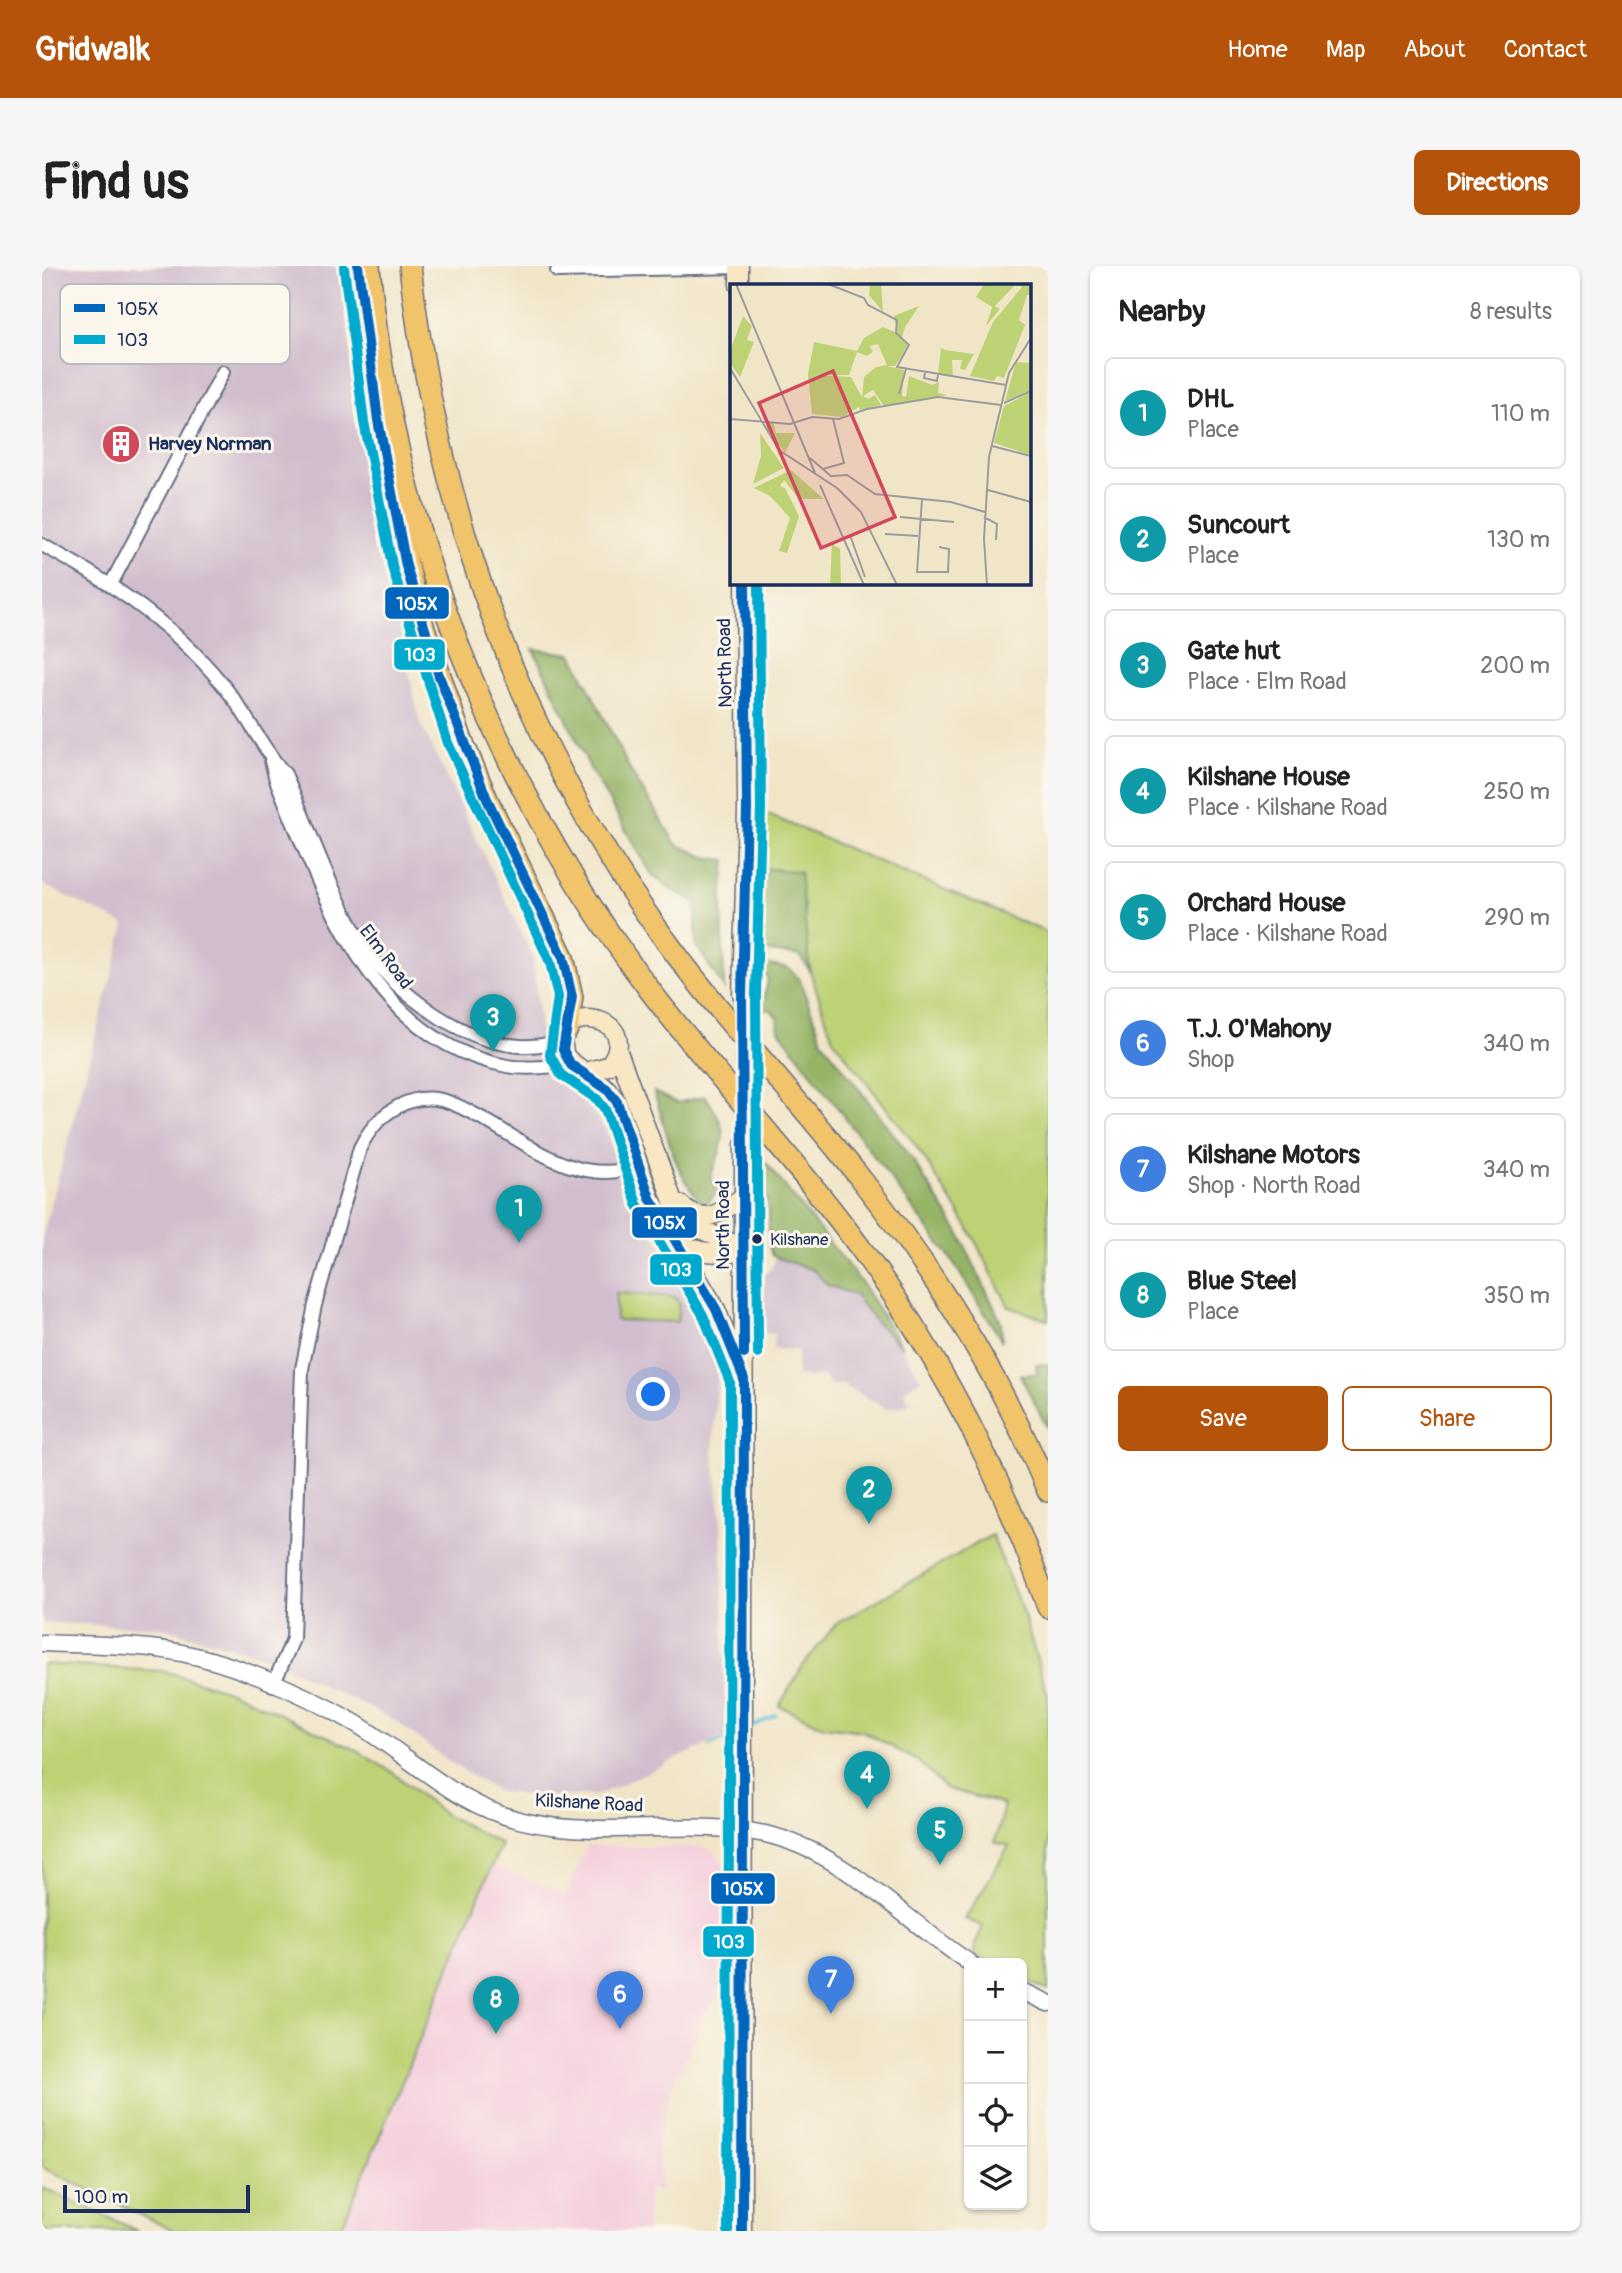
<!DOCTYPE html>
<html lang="en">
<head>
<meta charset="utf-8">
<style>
  body { margin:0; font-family:Pangolin,sans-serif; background:#f6f6f6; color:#222 }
  .controls { position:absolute; right:21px; bottom:21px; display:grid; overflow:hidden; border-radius:10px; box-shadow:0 2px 5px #0004 }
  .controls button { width:63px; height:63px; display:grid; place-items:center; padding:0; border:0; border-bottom:2px solid #e0e0e0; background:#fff; color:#222; font:35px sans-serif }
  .scale { position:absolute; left:21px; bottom:18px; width:187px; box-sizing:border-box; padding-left:7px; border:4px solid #1b2f5e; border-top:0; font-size:19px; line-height:24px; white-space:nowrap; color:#1b2f5e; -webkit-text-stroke:5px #fbf7ec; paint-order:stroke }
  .you { position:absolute; left:612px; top:1129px; width:24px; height:24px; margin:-18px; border:5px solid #fff; border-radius:50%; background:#1a73e8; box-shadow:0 0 0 10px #1a73e833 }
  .badge { display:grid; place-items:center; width:46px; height:46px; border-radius:50%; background:#b45309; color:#fff; font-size:23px; font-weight:700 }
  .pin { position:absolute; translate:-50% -58px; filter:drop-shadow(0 2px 4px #0008) }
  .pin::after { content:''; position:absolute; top:37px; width:24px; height:21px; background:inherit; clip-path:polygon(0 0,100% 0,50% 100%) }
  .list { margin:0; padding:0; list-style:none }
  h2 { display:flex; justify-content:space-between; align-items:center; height:91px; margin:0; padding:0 28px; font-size:30px }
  h2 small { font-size:23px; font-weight:400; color:#767676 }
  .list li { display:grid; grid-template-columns:46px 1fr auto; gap:21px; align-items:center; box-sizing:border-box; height:112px; margin:0 14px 14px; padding:0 14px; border:2px solid #e0e0e0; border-radius:10px }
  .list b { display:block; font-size:26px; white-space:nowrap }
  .list p { margin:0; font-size:23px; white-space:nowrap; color:#767676 }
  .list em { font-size:23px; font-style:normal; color:#767676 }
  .actions { display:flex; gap:14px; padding:21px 28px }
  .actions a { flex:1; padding:16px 0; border:2px solid #b45309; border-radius:10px; text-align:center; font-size:24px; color:#b45309 }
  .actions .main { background:#b45309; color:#fff }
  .icon { flex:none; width:38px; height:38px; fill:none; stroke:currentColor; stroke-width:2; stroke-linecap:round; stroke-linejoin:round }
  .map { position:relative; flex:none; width:1006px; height:1965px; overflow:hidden; border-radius:10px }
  header { display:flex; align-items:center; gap:42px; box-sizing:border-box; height:98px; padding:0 35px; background:#b45309; color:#fff }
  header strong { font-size:33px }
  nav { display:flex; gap:38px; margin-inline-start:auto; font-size:24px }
  .intro { display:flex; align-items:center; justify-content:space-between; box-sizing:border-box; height:168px; padding:0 42px }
  h1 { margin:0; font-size:49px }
  .button { padding:18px 32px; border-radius:10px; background:#b45309; color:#fff; font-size:24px; font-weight:700 }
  main { display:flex; gap:42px; padding:0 42px }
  aside { flex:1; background:#fff; border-radius:10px; box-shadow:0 2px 5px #0004 }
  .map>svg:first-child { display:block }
  .built { fill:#f4cfdd }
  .industrial { fill:#d0bdcd }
  .green { fill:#bdd275; stroke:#6c806a; stroke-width:2 }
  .forest { fill:#96b466; stroke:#587262; stroke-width:2 }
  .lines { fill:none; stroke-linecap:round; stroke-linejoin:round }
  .stream { stroke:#5cc3d9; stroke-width:3.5 }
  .secondary-tunnel { stroke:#c6c1b3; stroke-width:18; stroke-dasharray:18 9; stroke-linecap:butt }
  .minor-casing { stroke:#666f83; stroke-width:16 }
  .tertiary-casing { stroke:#666f83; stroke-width:19 }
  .secondary-casing { stroke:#666f83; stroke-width:21 }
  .trunk-casing { stroke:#666f83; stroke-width:24 }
  .minor { stroke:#fff; stroke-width:12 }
  .tertiary { stroke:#fff; stroke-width:16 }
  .secondary { stroke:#f9e7c3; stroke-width:18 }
  .trunk { stroke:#f1c36a; stroke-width:21 }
  .bus-1-casing { stroke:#fbf7ec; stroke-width:16 }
  .bus-2-casing { stroke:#fbf7ec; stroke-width:16 }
  .bus-1 { stroke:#0065bd; stroke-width:10 }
  .bus-2 { stroke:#00a9ce; stroke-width:10 }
  .bus-dot { fill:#1b2f5e; stroke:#fbf7ec; stroke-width:2.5 }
  .labels { text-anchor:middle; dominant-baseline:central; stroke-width:6; stroke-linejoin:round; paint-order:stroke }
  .bus-label { font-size:17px; fill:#1b2f5e; stroke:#fbf7ec; text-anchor:start }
  .poi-label { font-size:19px; font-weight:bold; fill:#1b2f5e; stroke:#fbf7ec; text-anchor:start }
  .street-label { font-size:19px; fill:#1b2f5e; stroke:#fbf7ec }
  .inset-road { fill:none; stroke:#9b9c9e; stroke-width:2 }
  .view { fill:#d1495b; fill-opacity:0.15; stroke:#d1495b; stroke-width:3.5 }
  .inset-edge { fill:none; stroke:#1b2f5e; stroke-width:3.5 }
  .key { fill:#fbf7ec; stroke:#b8bbc1; stroke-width:2 }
  .key-label { font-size:19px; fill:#1b2f5e }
  .line-badge { stroke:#fbf7ec; stroke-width:2.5 }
  .badge-label { font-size:19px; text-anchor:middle; font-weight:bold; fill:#fff }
</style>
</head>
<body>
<header>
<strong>Gridwalk</strong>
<nav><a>Home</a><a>Map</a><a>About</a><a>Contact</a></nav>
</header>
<div class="intro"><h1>Find us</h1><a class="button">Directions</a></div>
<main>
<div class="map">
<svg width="1006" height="1965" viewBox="0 0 1006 1965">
  <rect width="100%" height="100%" fill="#fbf7ec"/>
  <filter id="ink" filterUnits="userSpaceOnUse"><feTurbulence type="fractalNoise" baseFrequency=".0143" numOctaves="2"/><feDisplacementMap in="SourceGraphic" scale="14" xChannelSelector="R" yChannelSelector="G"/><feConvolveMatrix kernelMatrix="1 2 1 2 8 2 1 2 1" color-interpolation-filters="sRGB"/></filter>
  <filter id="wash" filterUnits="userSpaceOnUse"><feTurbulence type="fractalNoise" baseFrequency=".00686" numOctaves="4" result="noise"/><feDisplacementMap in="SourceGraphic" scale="28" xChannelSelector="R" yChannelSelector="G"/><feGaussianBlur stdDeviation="1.57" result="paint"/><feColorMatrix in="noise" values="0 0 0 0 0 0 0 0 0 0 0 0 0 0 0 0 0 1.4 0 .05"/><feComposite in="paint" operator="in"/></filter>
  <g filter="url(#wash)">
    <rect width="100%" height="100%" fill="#f1e5c8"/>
    <path class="built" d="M545,1580l117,1 12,6 7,10 1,123 -18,28 -35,74 -13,52 3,53 -12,-5 -3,43h-306l152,-367 74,31z"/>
    <g class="industrial">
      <path d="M0,0h301l12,144 64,310 114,237 8,86 65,87 28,76 59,84 26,60 -6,100 8,69 5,217 -128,59 -58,2 -43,-6 -43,-26 -60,-45 -128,-63 -106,-30 -118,-4v-384l83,-314 -83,-41z"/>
      <path d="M735,988l84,28 60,97 -17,11 6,15 -24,3 -46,-24 -9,2 -7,-9 -27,-1 1,-26 -25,-1 1,-16h-10l-3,-5 3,-53 8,-7z"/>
    </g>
    <g class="green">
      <path d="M721,549l8,1 277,117v387l-39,-13 -41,-80 -51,-80 -84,-108 -23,-68 -10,-99 -39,-4z"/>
      <path d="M574,1027l59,4 4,7 -2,18 -61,-2z"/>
      <path d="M950,1269l32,81 24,80v295l-26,-13v-15h-31l-16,-8v-10l8,-19 -18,-7 44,-73 -14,-4 9,-37 -59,-17 -27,-27 -55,-30 -40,-5 -44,-20 23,-39 34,-43z"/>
      <path d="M0,1398l122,7 71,22 117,55 40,24 52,42 57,30 -161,387h-166l-132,-64z"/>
      <path d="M0,1921l96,44h-96z"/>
    </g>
    <g class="forest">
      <path d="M491,383l39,5 58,116 46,74 29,13 21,3 -4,40 2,88 -28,-43v-43l-29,-15 -16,-14 -59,-101z"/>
      <path d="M719,602l39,4 10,99 -10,-15 -37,-5z"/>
      <path d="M721,698l25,4 11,11 24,63 86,112 50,79 42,89 1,19 -51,-82 -172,-229 -1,-11 -8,-10 -10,1 8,-29z"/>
      <path d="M612,826l23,11 28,-7c27,37 19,44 5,82l8,13 -13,14c-31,-27 -38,-75 -51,-113z"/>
      <path d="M718,889l101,127 41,65 -28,-27 -19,-25 -26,-9 -16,-16 -41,-14c-7,-17 -1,-33 -4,-50 -3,-17 -7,-33 -8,-51z"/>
      <path d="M1006,1098v65l-28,-54 17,-1 -1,-9z"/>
    </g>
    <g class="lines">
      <g class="stream">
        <path d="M707,1462l27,-13"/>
        <path d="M668,1480l26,-12"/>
      </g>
    </g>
  </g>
  <g filter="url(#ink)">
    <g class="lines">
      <path class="secondary-tunnel" d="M700,729l2,149"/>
      <g class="minor-casing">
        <g id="minor">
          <path d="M515,5l182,-4"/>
          <path d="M0,279c72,39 138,83 188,149 20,26 33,56 55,80 23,51 46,119 75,166 31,50 100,102 160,106 14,1 29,-2 43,-4"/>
          <path d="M69,318l112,-212"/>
          <path d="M229,495l5,19c47,112 94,261 231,286 21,4 43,0 64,-1"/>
          <path d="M231,1419l20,-46 9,-270 13,-64 45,-157c16,-34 52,-60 91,-45 60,23 116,89 187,63"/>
        </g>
      </g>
      <g class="tertiary-casing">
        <g id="tertiary">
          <path d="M0,1377c38,2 78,1 116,6 64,8 142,42 197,74 50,30 92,73 147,92 84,29 178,1 263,19 78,17 140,87 205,129"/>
          <path d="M980,1725l26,12"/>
        </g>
      </g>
      <g class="secondary-casing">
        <g id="secondary">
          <path d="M697,0v19"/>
          <path d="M700,729l5,-187 -2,-225"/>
          <path d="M575,783l60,163c22,23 45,21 67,40"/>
          <path d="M544,806l22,-6c42,-52 -65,-69 -42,-8l41,31 10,13 33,96 66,111 25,64"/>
          <path d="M639,939c24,22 41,7 63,-9"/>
          <path d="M635,974c21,15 43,14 67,12"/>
          <path d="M700,1965l2,-1087"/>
        </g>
      </g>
      <g class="trunk-casing">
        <g id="trunk">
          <path d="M327,0c24,262 124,517 283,727 62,81 133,155 195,237 86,113 154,243 201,377"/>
          <path d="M368,0c27,245 114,485 262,683 60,81 130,154 192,234 73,93 139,199 184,308"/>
          <path d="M335,151l13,76 30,123 41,122 26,61 76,158 9,40 -5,33"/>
        </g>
      </g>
      <use href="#minor" class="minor"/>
      <use href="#tertiary" class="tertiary"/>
      <use href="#secondary" class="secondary"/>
      <use href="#trunk" class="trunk"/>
      <g class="bus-1-casing">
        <g id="bus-1">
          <path d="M316,0l20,154 28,146 33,110 48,123 76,158 9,40 -9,53 8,15 36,24 10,13 33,96 66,111 28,70 -2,852"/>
          <path d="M702,1088l-2,-359 5,-187 -2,-225"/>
        </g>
      </g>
      <g class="bus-2-casing">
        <g id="bus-2">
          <path d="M302,2l20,154 29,148 55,173 102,219 8,35 -8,58 11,20 36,24 8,10 32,95 66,111 27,67 -2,849"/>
          <path d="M716,1088l-2,-359 5,-187 -2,-225"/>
        </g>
      </g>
      <use href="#bus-1" class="bus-1"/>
      <use href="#bus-2" class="bus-2"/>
    </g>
  </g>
  <defs>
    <g id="building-disc" transform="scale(2.0125)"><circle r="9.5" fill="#d1495b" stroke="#fbf7ec"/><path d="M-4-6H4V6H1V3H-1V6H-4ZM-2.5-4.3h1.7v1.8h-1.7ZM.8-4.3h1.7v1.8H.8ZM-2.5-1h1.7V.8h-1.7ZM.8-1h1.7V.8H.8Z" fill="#fff"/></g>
  </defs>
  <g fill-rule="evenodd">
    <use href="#building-disc" x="79" y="178"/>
  </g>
  <circle class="bus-dot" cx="715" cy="973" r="6"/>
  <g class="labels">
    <g class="bus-label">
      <text x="728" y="973">Kilshane</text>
    </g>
    <g class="poi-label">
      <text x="106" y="178">Harvey Norman</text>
    </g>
    <g class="street-label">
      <text transform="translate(683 397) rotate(-91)">North Road</text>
      <text transform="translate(344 691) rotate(53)">Elm Road</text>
      <text transform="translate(681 959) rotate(-90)">North Road</text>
      <text transform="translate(547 1537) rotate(3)">Kilshane Road</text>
    </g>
  </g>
  <g transform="translate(688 18)">
    <rect width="301" height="301" fill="#f1e5c8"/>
    <path d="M140,0h11l2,28 -14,-17zM254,0h32l-21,22 5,3 -14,17 6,-19 -16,-10zM288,0h13v11h-4l-8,25 6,5 -21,53 -7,-2 -3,5 -24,-5 23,-54 29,-35zM189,22l-14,21 -3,10 6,7 -6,12 -7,10h-8l17,4 -2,26 4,1 3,-21 23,9 7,-3 -1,11 10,2 -64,11 -11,-16 -10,6 5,3 7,-4 6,10 -21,5 -1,-3 -17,10 -30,-3 -4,-40 6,-32 43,9 7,-13 19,-11 14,6 -3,-17zM148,60l9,21 -11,2 -12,10 -2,20 -11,-20 -37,-2h35l8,-23 10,4 6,-4 -3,-6zM13,32l9,10 -5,14 7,2 -14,35 -10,-14v-12zM211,64l4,2 29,4 -9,16 -5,-1 2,-9h-10l1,17 -15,-3zM286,78l15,1v27l-26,11zM301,108v63l-37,-12 10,-37zM43,137l3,12h19l-10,20 -20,-27zM30,149l24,35 -31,16 8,-28zM61,186l33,29h-25l-15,-19 -4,6 5,2 14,28 -12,37 -8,-2 11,-33 -20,-22 -16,-8zM102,260l8,5 1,34 15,2h-26z" fill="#bdd275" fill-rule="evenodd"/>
    <path class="inset-road" d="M6,0l79,189M98,0l36,14 4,7 29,15 -1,13 13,12 -12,22 109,18M0,84l49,82 58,38 24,24 36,73M195,89l-1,5 13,3 1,-6M169,110l7,-25M274,119l27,-12M0,135l60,5 22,-7 27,2 28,-10 71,-12 63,8M262,162l39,10M80,174l22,19M93,185l21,-6 -11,-44M102,192l15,-1 28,19 76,8 34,10M90,201l44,100M258,206l43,12M192,215l-5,73h31l1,-23 -10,-2M170,233l54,5M254,233l13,7 -1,16M155,250l33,2M120,251l15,42M257,301l-3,-46 5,-82 20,-84 22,-35"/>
    <path class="view" d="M103,87l62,146 -74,31 -62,-145z"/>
    <rect width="301" height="301" class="inset-edge"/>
  </g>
  <rect x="18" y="18" width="230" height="80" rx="10" class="key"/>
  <rect x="32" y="38" width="31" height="8" fill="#0065bd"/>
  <rect x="32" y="69" width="31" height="9" fill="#00a9ce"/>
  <g class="key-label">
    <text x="75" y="49">105X</text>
    <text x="75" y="80">103</text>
  </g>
  <g class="line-badge">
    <rect x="342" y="320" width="66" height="34" rx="7" fill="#0065bd"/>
    <rect x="351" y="372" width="53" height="33" rx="7" fill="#00a9ce"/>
    <rect x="589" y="940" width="67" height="33" rx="7" fill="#0065bd"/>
    <rect x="607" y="987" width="54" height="33" rx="7" fill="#00a9ce"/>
    <rect x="668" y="1606" width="66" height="33" rx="7" fill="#0065bd"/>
    <rect x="660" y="1659" width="53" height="33" rx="7" fill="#00a9ce"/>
  </g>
  <g class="badge-label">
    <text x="375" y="344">105X</text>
    <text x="378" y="395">103</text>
    <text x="623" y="963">105X</text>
    <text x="634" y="1010">103</text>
    <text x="701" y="1629">105X</text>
    <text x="687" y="1682">103</text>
  </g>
</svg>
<div class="controls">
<button>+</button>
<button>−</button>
<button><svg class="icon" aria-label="locate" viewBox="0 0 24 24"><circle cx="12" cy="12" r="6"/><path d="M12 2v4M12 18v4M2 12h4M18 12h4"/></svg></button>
<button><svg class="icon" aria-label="layers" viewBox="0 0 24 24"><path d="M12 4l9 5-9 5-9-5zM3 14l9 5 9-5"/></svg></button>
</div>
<div class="scale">100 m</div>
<div class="you"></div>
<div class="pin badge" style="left:477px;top:977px;background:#0f9aa8">1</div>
<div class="pin badge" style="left:827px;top:1258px;background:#0f9aa8">2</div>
<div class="pin badge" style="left:451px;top:786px;background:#0f9aa8">3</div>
<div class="pin badge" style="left:825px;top:1543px;background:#0f9aa8">4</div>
<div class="pin badge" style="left:898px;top:1599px;background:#0f9aa8">5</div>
<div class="pin badge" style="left:578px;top:1763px;background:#3f7fe0">6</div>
<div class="pin badge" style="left:789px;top:1748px;background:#3f7fe0">7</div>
<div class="pin badge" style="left:454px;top:1768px;background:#0f9aa8">8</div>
</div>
<aside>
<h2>Nearby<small>8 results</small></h2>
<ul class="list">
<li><span class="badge" style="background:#0f9aa8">1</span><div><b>DHL</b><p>Place</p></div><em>110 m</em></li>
<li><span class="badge" style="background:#0f9aa8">2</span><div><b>Suncourt</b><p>Place</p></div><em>130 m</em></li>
<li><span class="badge" style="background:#0f9aa8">3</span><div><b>Gate hut</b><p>Place · Elm Road</p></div><em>200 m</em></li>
<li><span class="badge" style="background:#0f9aa8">4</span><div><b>Kilshane House</b><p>Place · Kilshane Road</p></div><em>250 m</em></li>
<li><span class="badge" style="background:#0f9aa8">5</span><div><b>Orchard House</b><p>Place · Kilshane Road</p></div><em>290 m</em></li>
<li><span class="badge" style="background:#3f7fe0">6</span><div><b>T.J. O'Mahony</b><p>Shop</p></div><em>340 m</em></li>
<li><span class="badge" style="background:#3f7fe0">7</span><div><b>Kilshane Motors</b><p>Shop · North Road</p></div><em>340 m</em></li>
<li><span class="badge" style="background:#0f9aa8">8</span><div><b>Blue Steel</b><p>Place</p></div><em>350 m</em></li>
</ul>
<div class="actions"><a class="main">Save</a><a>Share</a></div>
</aside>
</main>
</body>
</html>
